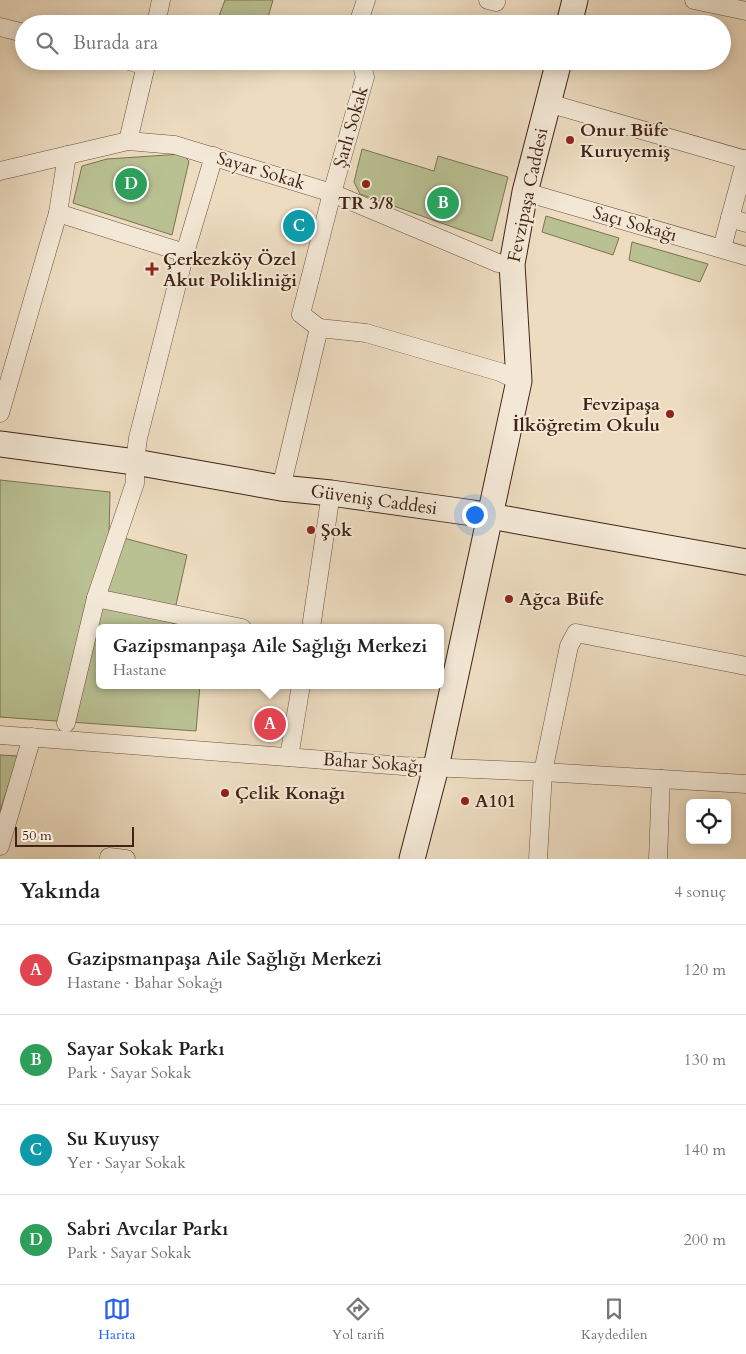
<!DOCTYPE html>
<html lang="tr">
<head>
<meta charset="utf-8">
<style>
  body { margin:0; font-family:Cardo,serif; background:#f6f6f6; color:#222 }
  .controls { position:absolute; right:15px; bottom:15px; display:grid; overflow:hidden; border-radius:8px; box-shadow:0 2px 12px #0003 }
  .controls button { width:45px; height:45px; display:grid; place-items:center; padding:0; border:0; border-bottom:1px solid #e0e0e0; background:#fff; color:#222; font:25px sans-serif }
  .scale { position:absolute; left:15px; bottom:12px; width:119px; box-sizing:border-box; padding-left:5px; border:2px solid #412316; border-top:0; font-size:14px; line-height:18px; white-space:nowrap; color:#412316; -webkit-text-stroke:4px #f3e8d6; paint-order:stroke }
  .you { position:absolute; left:474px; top:514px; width:18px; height:18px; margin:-12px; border:4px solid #fff; border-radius:50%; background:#1a73e8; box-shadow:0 0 0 8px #1a73e833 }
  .badge { display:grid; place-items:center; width:32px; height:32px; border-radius:50%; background:#2563eb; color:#fff; font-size:16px; font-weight:700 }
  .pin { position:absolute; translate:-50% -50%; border:2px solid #fff; box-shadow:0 1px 5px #0006 }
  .popup { position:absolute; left:96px; top:624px; width:348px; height:65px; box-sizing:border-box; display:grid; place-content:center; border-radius:8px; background:#fff; filter:drop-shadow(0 1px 4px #0005); font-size:16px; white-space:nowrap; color:#767676 }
  .popup b { font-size:19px; color:#222 }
  .popup::after { content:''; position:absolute; left:50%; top:100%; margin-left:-10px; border:10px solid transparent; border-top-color:#fff }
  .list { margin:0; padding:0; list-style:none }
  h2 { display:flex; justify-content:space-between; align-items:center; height:65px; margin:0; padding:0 20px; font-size:21px }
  h2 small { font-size:16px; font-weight:400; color:#767676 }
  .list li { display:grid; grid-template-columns:32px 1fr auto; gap:15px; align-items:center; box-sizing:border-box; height:90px; padding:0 20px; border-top:1px solid #e0e0e0 }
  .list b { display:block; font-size:19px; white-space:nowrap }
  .list p { margin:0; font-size:16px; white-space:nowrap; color:#767676 }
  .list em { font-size:16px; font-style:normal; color:#767676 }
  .icon { flex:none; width:28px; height:28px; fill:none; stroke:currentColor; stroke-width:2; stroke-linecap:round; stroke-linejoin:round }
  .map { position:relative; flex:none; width:746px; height:859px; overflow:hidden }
  .search { position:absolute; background:#fff; box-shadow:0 2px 12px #0003; left:15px; right:15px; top:15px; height:55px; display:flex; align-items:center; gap:12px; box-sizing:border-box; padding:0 18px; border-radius:28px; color:#767676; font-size:19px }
  .sheet { height:425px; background:#fff }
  nav { display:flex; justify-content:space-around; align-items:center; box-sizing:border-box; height:70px; border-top:1px solid #e0e0e0; background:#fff; font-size:14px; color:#767676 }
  nav a { display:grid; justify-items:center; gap:2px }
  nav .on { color:#2563eb }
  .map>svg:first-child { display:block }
  .green { fill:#b9c092; stroke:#7d7254 }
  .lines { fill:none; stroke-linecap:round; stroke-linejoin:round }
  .street-casing { stroke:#6c5140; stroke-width:19 }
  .secondary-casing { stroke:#412316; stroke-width:27 }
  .street { stroke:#f3e8d6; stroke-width:18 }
  .secondary { stroke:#f3e8d6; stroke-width:25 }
  .poi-dot { fill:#8f2418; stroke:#f3e8d6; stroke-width:2 }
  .labels { text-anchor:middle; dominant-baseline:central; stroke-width:4; stroke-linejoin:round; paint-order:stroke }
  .street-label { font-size:18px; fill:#412316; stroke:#f3e8d6 }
  .poi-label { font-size:18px; font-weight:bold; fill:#412316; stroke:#f3e8d6; text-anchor:start }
</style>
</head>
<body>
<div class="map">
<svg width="746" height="859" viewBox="0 0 746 859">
  <rect width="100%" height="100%" fill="#eddcc0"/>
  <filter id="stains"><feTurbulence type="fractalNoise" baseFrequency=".004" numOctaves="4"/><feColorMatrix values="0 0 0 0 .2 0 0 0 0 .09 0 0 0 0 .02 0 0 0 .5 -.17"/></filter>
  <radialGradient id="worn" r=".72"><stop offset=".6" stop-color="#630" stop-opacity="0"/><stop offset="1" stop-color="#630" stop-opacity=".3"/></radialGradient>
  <g class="green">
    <path d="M225,0h48l-7,24h-50z"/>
    <path d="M362,149l72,22 4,-15 70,21 -16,64 -132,-47 -6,-12z"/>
    <path d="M182,154l7,7 -17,74 -99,-32 9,-37 25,-7z"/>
    <path d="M546,216l73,22 -6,17 -71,-23z"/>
    <path d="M632,242l76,22 -8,18 -71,-22z"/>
    <path d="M0,480l110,12 -1,42 78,21 -15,68 27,5h-99v57h100l-4,46 -196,-14z"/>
    <path d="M0,755l18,1 -18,55z"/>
  </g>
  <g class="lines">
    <g class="street-casing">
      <g id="street">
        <path d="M488,0l8,2"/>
        <path d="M694,0l52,11"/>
        <path d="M156,24l5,-24"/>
        <path d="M358,24l8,-24"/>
        <path d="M0,27l24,6"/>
        <path d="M129,61l17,5"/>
        <path d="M548,103l198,57"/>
        <path d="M128,141l19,-80"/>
        <path d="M746,159l-16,59 16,5"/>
        <path d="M0,171l128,-30 47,4 157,48 166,70 14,1"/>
        <path d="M525,192l221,64"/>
        <path d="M58,213l127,40"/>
        <path d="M722,248l8,-30"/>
        <path d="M319,328l47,5 134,39 19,9"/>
        <path d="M0,413l58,-200 9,-58"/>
        <path d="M281,488l38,-160 -18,-14 31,-121 33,-116 -4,-16"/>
        <path d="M96,598l146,30"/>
        <path d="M311,628l20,-135"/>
        <path d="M66,723l30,-125 39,-115v-21l3,-24 47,-185 29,-97"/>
        <path d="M0,735l403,31 140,6 203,12"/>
        <path d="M289,757l12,-72"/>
        <path d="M0,846l32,-109"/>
        <path d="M109,859v-2l17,2"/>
        <path d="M538,859l5,-87 26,-126 7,-13 170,33"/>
        <path d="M658,859l3,-80"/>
      </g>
    </g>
    <g class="secondary-casing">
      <g id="secondary">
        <path d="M569,24l6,-24"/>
        <path d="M0,444l135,18 146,26 50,5 142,20 273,49"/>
        <path d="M412,859l24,-92 83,-386 -7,-117 13,-72 34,-131"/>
      </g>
    </g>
    <use href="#street" class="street"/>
    <use href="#secondary" class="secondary"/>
  </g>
  <g class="poi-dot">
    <circle cx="570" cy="140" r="5"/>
    <circle cx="366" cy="184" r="5"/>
    <path d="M149.5 261.5h5v5h5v5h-5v5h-5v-5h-5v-5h5z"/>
    <circle cx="670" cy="414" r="5"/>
    <circle cx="311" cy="530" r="5"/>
    <circle cx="509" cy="599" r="5"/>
    <circle cx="225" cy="793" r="5"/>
    <circle cx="465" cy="801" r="5"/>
  </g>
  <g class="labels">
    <g class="street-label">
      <text transform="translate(351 127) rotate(-74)">Şarlı Sokak</text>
      <text transform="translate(261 171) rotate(17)">Sayar Sokak</text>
      <text transform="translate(528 195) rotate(-78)">Fevzipaşa Caddesi</text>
      <text transform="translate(635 224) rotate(16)">Saçı Sokağı</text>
      <text transform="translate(374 500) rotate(8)">Güveniş Caddesi</text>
      <text transform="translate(373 763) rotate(4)">Bahar Sokağı</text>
    </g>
    <g class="poi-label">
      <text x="580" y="130">Onur Büfe<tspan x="580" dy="21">Kuruyemiş</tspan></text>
      <text x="366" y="203" text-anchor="middle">TR 3/8</text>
      <text x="163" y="259">Çerkezköy Özel<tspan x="163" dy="21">Akut Polikliniği</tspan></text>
      <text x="660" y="404" text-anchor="end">Fevzipaşa<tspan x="660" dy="21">İlköğretim Okulu</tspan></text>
      <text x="321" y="530">Şok</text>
      <text x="519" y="599">Ağca Büfe</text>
      <text x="235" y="793">Çelik Konağı</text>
      <text x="475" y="801">A101</text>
    </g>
  </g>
  <rect width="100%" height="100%" filter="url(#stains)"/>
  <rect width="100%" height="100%" fill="url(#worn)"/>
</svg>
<div class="controls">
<button><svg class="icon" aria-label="locate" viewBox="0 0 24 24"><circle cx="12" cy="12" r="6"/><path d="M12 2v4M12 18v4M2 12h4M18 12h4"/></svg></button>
</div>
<div class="scale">50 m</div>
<div class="you"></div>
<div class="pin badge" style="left:270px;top:724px;background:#e0444e">A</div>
<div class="popup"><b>Gazipsmanpaşa Aile Sağlığı Merkezi</b>Hastane</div>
<div class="pin badge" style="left:443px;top:203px;background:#2e9e5b">B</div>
<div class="pin badge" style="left:299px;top:226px;background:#0f9aa8">C</div>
<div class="pin badge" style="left:131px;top:184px;background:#2e9e5b">D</div>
<div class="search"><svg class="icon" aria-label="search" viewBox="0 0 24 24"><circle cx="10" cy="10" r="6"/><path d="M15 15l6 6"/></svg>Burada ara</div>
</div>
<section class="sheet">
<h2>Yakında<small>4 sonuç</small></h2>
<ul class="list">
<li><span class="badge" style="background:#e0444e">A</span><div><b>Gazipsmanpaşa Aile Sağlığı Merkezi</b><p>Hastane · Bahar Sokağı</p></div><em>120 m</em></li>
<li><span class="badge" style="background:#2e9e5b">B</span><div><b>Sayar Sokak Parkı</b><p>Park · Sayar Sokak</p></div><em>130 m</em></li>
<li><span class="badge" style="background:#0f9aa8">C</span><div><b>Su Kuyusy</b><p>Yer · Sayar Sokak</p></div><em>140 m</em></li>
<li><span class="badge" style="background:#2e9e5b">D</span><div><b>Sabri Avcılar Parkı</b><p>Park · Sayar Sokak</p></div><em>200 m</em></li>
</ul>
</section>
<nav>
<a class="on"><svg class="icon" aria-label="map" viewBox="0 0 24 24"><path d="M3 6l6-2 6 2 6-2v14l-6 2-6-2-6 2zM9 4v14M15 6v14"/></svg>Harita</a>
<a><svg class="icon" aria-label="directions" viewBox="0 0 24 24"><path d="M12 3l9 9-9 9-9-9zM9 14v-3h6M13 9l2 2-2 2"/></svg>Yol tarifi</a>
<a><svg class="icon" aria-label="saved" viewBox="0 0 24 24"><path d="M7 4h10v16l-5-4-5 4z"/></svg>Kaydedilen</a>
</nav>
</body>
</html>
